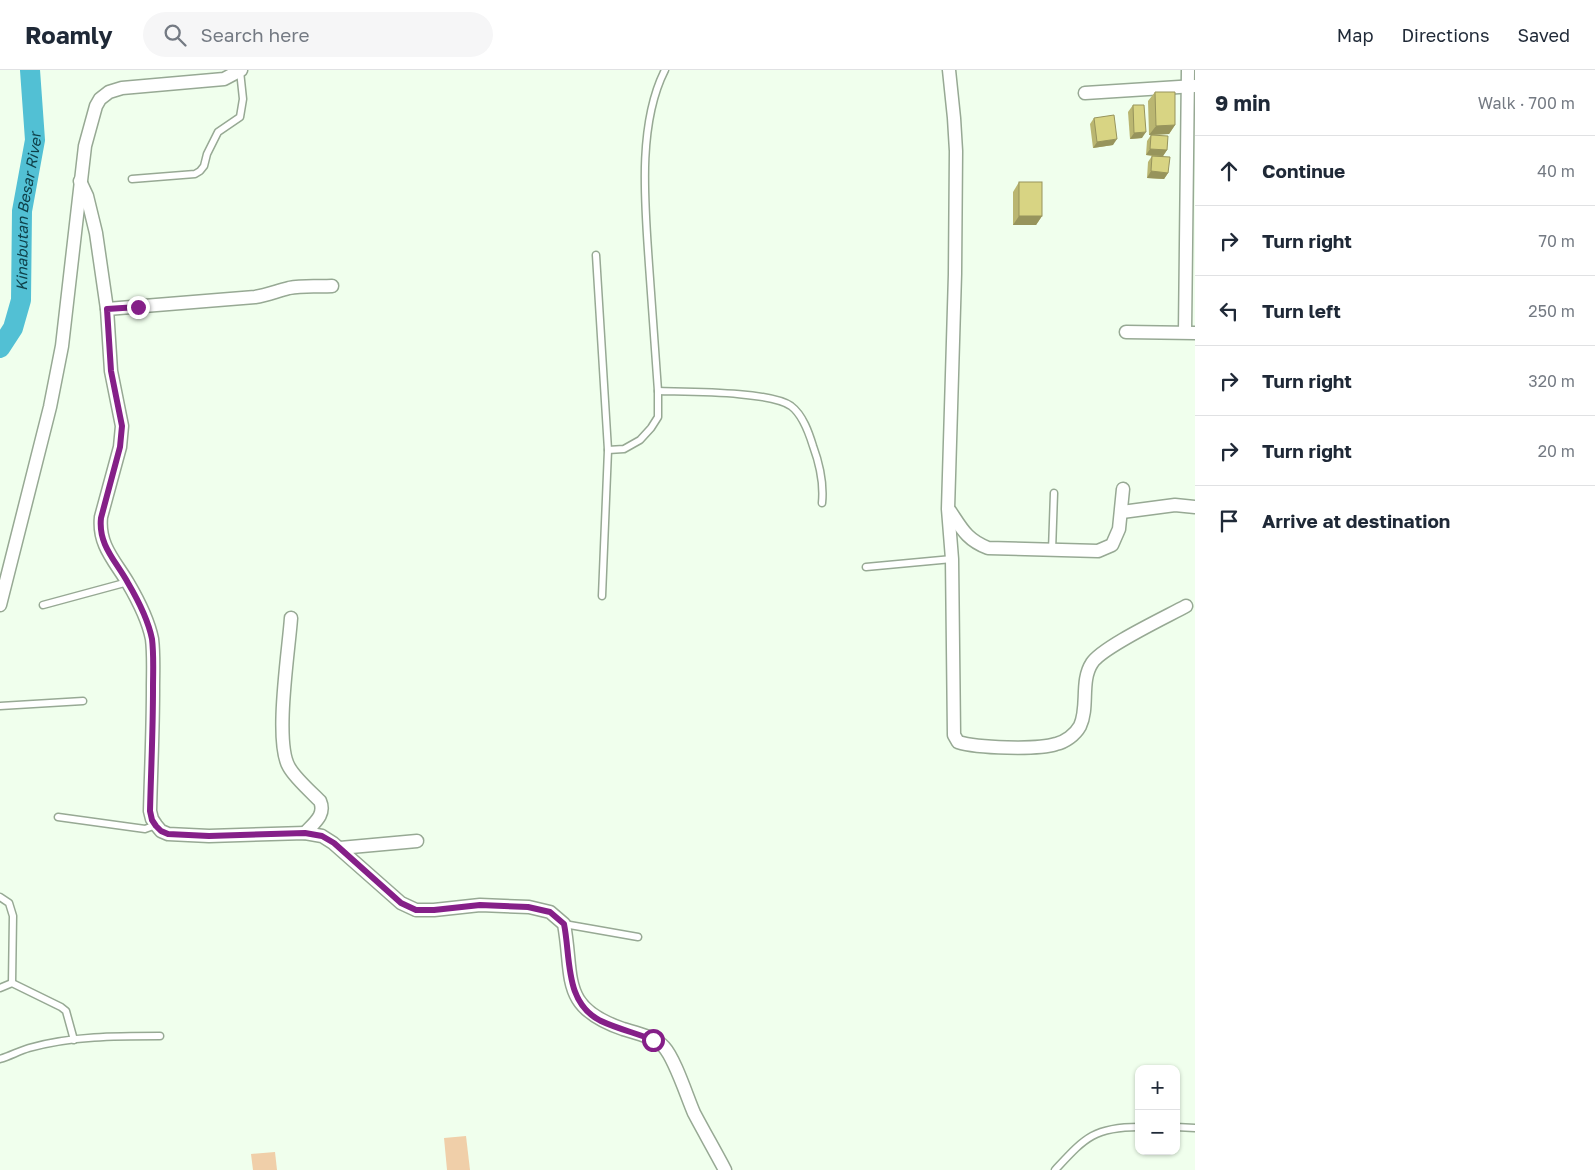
<!DOCTYPE html>
<html lang="en">
<head>
<meta charset="utf-8">
<style>
  body { margin:0; font-family:"Golos Text",sans-serif; background:#f6f6f7; color:#1f2937 }
  .controls { position:absolute; right:15px; bottom:15px; display:grid; overflow:hidden; border-radius:10px; box-shadow:0 1px 4px #0004 }
  .controls button { width:45px; height:45px; display:grid; place-items:center; padding:0; border:0; border-bottom:1px solid #e0e1e3; background:#fff; color:#1f2937; font:25px sans-serif }
  .stop { position:absolute; width:15px; height:15px; margin:-11px; border:4px solid #851f88; border-radius:50%; background:#fff }
  .stop.end { background:#851f88; border-color:#fff; box-shadow:0 1px 5px #0008 }
  .list { margin:0; padding:0; list-style:none }
  h2 { display:flex; justify-content:space-between; align-items:center; height:65px; margin:0; padding:0 20px; font-size:21px }
  h2 small { font-size:16px; font-weight:400; color:#747a83 }
  .list li { display:grid; grid-template-columns:32px 1fr auto; gap:15px; align-items:center; box-sizing:border-box; height:70px; padding:0 20px; border-top:1px solid #e0e1e3 }
  .list b { display:block; font-size:19px; white-space:nowrap }
  .list em { font-size:16px; font-style:normal; color:#747a83 }
  .icon { flex:none; width:28px; height:28px; fill:none; stroke:currentColor; stroke-width:2; stroke-linecap:round; stroke-linejoin:round }
  .map { position:relative; flex:none; width:1195px; height:1100px; overflow:hidden }
  header { display:flex; align-items:center; gap:30px; box-sizing:border-box; height:70px; padding:0 25px; background:#fff; border-bottom:1px solid #e0e1e3 }
  header strong { font-size:24px }
  nav { display:flex; gap:28px; margin-inline-start:auto; font-size:18px }
  .search { width:350px; height:45px; background:#f6f6f7; display:flex; align-items:center; gap:12px; box-sizing:border-box; padding:0 18px; border-radius:28px; color:#747a83; font-size:19px }
  main { display:flex }
  aside { flex:1; background:#fff }
  .map>svg:first-child { display:block }
  .green { fill:#f0cfa9 }
  .lines { fill:none; stroke-linecap:round; stroke-linejoin:round }
  .river { stroke:#52c0d4; stroke-width:20 }
  .service-casing { stroke:#97a994; stroke-width:9 }
  .minor-casing { stroke:#97a994; stroke-width:15 }
  .service { stroke:#fff; stroke-width:6 }
  .minor { stroke:#fff; stroke-width:12 }
  .wall { fill:#bab671 }
  .shaded-wall { fill:#97945c }
  .building { fill:#d8d483; stroke:#97945c }
  .route { stroke:#851f88; stroke-width:6 }
  .labels { text-anchor:middle; dominant-baseline:central; stroke-width:4; stroke-linejoin:round; paint-order:stroke }
  .water-label { font-size:15px; font-style:italic; fill:#0f414a; stroke:#fff }
</style>
</head>
<body>
<header>
<strong>Roamly</strong>
<div class="search"><svg class="icon" aria-label="search" viewBox="0 0 24 24"><circle cx="10" cy="10" r="6"/><path d="M15 15l6 6"/></svg>Search here</div>
<nav><a>Map</a><a>Directions</a><a>Saved</a></nav>
</header>
<main>
<div class="map">
<svg width="1195" height="1100" viewBox="0 0 1195 1100">
  <rect width="100%" height="100%" fill="#f0ffed"/>
  <g class="green">
    <path d="M466,1066l4,34h-23l-3,-32z"/>
    <path d="M275,1082l2,18h-24l-2,-16z"/>
  </g>
  <g class="lines">
    <path class="river" id="s1" d="M0,278l13,-20 8,-28 1,-89 13,-71 -5,-70"/>
    <g class="service-casing">
      <g id="service">
        <path d="M132,109l63,-5 5,-3 4,-5 3,-12 11,-22 22,-15 3,-18 -3,-28"/>
        <path d="M596,185l12,195 -6,146"/>
        <path d="M658,321c29,1 112,0 133,15 12,9 18,27 22,40 7,19 11,37 9,57"/>
        <path d="M608,380l16,-1 16,-9 11,-12 7,-11v-26c-3,-42 -6,-84 -9,-126 -4,-60 -12,-140 16,-195"/>
        <path d="M1052,481l2,-58"/>
        <path d="M866,497l86,-8"/>
        <path d="M43,535l85,-23"/>
        <path d="M0,636l83,-5"/>
        <path d="M58,747l87,12 11,-4"/>
        <path d="M0,827l9,6 4,13 -1,67"/>
        <path d="M564,854l74,13"/>
        <path d="M0,918l12,-5 49,24 5,4 8,29"/>
        <path d="M0,989c10,-3 19,-8 29,-11 42,-12 88,-12 131,-12"/>
        <path d="M1176,1057l19,1"/>
        <path d="M1055,1100c29,-31 38,-43 84,-43"/>
      </g>
    </g>
    <g class="minor-casing">
      <g id="minor">
        <path d="M949,0l5,48 2,33 -1,123 -7,235 4,50 2,176 4,7c19,6 79,8 98,2 9,-2 19,-9 24,-18 9,-19 0,-45 12,-63 10,-16 74,-46 94,-57"/>
        <path d="M1085,23l110,-7"/>
        <path d="M80,111l7,15 9,37 11,76 4,62 11,55 -2,21 -19,70c-3,28 14,44 27,66 10,17 20,36 24,56 2,16 1,33 1,50 0,41 -2,81 -3,122l2,8 4,6 5,6 7,3 41,2 96,-3 17,3 11,7 68,60 15,7h18l46,-5 49,2 21,5 14,12c10,54 -5,83 59,105 13,4 32,8 41,18 11,12 23,50 30,66 10,19 21,38 31,57"/>
        <path d="M107,239l148,-12c12,-2 22,-6 34,-9 15,-3 29,-1 43,-2"/>
        <path d="M1126,262l69,1"/>
        <path d="M1185,262l3,-262"/>
        <path d="M950,441c12,18 17,29 38,37l110,3 14,-6 7,-16 4,-40"/>
        <path d="M1122,442l53,-7 20,2"/>
        <path d="M0,535l50,-198 12,-61 23,-200 11,-40 4,-7 9,-7 13,-4 102,-9 17,-9"/>
        <path d="M291,548c-2,31 -17,124 -2,149 6,11 22,25 31,34 6,14 -6,22 -15,32"/>
        <path d="M340,778l77,-7"/>
      </g>
    </g>
    <use href="#service" class="service"/>
    <use href="#minor" class="minor"/>
  </g>
  <g class="wall">
    <path d="M1155,22l20,33 -6,9 -17,1 15,15 -4,6 5,17 -4,6 -17,-1 1,-16 4,-6 -6,-1 1,-14 4,-6h-2l-1,-34z"/>
    <path d="M1133,35l9,33 -12,1 -2,-27z"/>
    <path d="M1094,48l19,27 -20,3 -3,-24z"/>
    <path d="M1019,112l23,34 -6,9h-23v-33z"/>
  </g>
  <g class="shaded-wall">
    <path d="M1175,55l-6,9 -20,1 7,-9z"/>
    <path d="M1146,62l-4,6 -12,1 4,-6z"/>
    <path d="M1117,69l-4,6 -20,3 4,-6z"/>
    <path d="M1150,79l17,1 -4,6 -17,-1z"/>
    <path d="M1151,101l17,2 -4,6 -17,-1z"/>
    <path d="M1019,146h23l-6,9h-23z"/>
  </g>
  <g class="building">
    <path d="M1155,22h20v33l-19,1z"/>
    <path d="M1133,35h11l2,27 -12,1z"/>
    <path d="M1114,45l3,24 -20,3 -3,-24z"/>
    <path d="M1151,65l17,1 -1,14 -17,-1z"/>
    <path d="M1152,86l18,1 -2,16 -17,-2z"/>
    <rect x="1019" y="112" width="23" height="34"/>
  </g>
  <g class="lines">
    <path class="route" d="M138,237l-31,2 4,62 11,55 -2,21 -19,71c-3,27 15,43 27,65 10,17 20,36 24,56 2,16 1,33 1,50 0,41 -2,81 -3,122l2,9 4,6 5,5 7,3 41,2 96,-3 17,3 12,7 67,60 15,7h18l46,-5 48,2 22,5 14,12c7,34 0,79 37,97 17,8 35,12 52,19"/>
  </g>
  <g class="labels">
    <g class="water-label">
      <text stroke="none"><textPath href="#s1" startOffset="142">Kinabutan Besar River</textPath></text>
    </g>
  </g>
</svg>
<div class="controls">
<button>+</button>
<button>−</button>
</div>
<div class="stop" style="left:653px;top:970px"></div>
<div class="stop end" style="left:138px;top:237px"></div>
</div>
<aside>
<h2>9 min<small>Walk · 700 m</small></h2>
<ul class="list">
<li><svg class="icon" aria-label="ahead" viewBox="0 0 24 24"><path d="M12 20V5M6 11l6-6 6 6"/></svg><div><b>Continue</b></div><em>40 m</em></li>
<li><svg class="icon" aria-label="right" viewBox="0 0 24 24"><path d="M7 20v-9h11M14 6l5 5-5 5"/></svg><div><b>Turn right</b></div><em>70 m</em></li>
<li><svg class="icon" aria-label="left" viewBox="0 0 24 24"><path d="M17 20v-9H6M10 6l-5 5 5 5"/></svg><div><b>Turn left</b></div><em>250 m</em></li>
<li><svg class="icon" aria-label="right" viewBox="0 0 24 24"><path d="M7 20v-9h11M14 6l5 5-5 5"/></svg><div><b>Turn right</b></div><em>320 m</em></li>
<li><svg class="icon" aria-label="right" viewBox="0 0 24 24"><path d="M7 20v-9h11M14 6l5 5-5 5"/></svg><div><b>Turn right</b></div><em>20 m</em></li>
<li><svg class="icon" aria-label="arrive" viewBox="0 0 24 24"><path d="M6 21V4h12l-3 4 3 4H6"/></svg><div><b>Arrive at destination</b></div></li>
</ul>
</aside>
</main>
</body>
</html>
